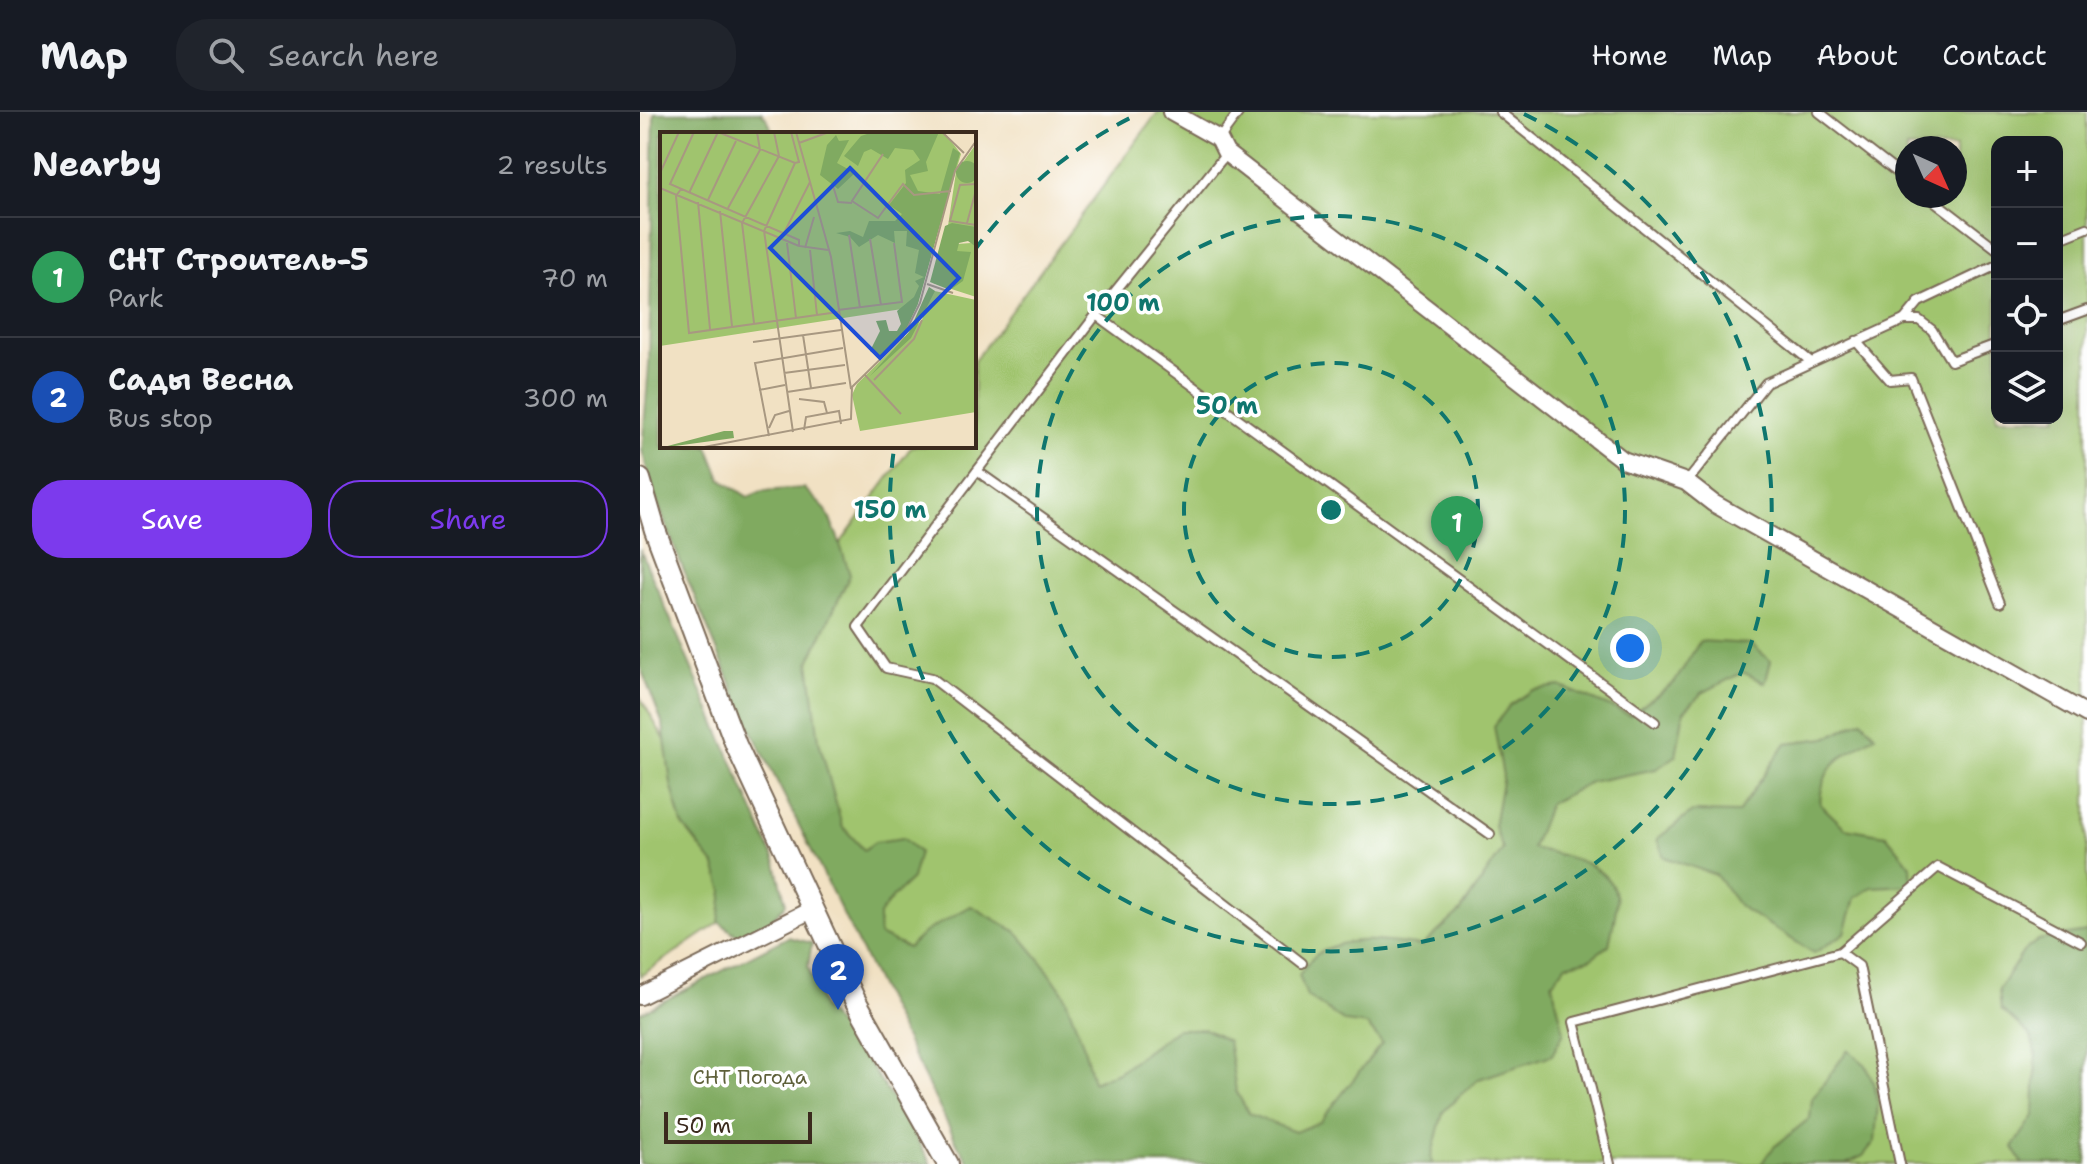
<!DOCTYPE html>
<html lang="en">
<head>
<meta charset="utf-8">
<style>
  body { margin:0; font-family:"Shantell Sans",sans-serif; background:#20242c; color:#f1f3f6 }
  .controls { position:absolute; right:24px; top:24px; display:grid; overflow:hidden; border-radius:16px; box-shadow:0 8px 32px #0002 }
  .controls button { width:72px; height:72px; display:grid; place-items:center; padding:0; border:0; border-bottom:2px solid #363941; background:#171b24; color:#f1f3f6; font:40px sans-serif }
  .compass { position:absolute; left:1255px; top:24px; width:72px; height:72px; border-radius:50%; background:#171b24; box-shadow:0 8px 32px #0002; rotate:135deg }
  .scale { position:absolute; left:24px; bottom:20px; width:148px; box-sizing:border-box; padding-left:8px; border:4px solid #3b2a1e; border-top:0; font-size:22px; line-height:28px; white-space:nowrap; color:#3b2a1e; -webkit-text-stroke:6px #fff; paint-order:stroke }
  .you { position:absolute; left:990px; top:536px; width:28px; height:28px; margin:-20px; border:6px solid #fff; border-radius:50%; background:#1a73e8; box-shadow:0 0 0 12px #1a73e833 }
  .badge { display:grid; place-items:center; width:52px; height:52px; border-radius:50%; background:#7c3aed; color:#fff; font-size:26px; font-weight:700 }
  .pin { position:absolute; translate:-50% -66px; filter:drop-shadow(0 2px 4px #0008) }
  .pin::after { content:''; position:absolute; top:42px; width:28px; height:24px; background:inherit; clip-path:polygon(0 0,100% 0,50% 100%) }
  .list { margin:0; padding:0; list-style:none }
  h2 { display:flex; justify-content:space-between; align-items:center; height:104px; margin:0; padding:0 32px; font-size:34px }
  h2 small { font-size:26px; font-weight:400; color:#9ea1a6 }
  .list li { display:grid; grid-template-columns:52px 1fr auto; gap:24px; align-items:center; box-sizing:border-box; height:120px; padding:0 32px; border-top:2px solid #363941 }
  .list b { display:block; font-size:30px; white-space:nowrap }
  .list p { margin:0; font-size:26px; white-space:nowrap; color:#9ea1a6 }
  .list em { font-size:26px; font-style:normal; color:#9ea1a6 }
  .actions { display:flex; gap:16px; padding:24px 32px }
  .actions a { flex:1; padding:18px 0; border:2px solid #7c3aed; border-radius:32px; text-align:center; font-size:28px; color:#7c3aed }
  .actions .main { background:#7c3aed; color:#fff }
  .icon { flex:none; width:44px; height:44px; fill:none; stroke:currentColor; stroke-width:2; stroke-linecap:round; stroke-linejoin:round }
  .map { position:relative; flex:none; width:1447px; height:1052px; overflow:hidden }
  header { display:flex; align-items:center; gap:48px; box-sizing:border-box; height:112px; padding:0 40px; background:#171b24; border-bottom:2px solid #363941 }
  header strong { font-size:38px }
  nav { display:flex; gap:44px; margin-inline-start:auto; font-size:28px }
  .search { width:560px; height:72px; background:#20242c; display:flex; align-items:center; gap:20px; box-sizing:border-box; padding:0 28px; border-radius:32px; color:#9ea1a6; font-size:30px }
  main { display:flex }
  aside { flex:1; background:#171b24 }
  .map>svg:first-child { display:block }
  .green { fill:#a0c46e; stroke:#6e7746; stroke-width:2; fill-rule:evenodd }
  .forest { fill:#80aa61; stroke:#5e6a40; stroke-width:2 }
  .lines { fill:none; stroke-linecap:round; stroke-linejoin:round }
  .service-casing { stroke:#7b6a58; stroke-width:12 }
  .minor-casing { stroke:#7b6a58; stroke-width:20 }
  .tertiary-casing { stroke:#7b6a58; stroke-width:24 }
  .service { stroke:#fff; stroke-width:8 }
  .minor { stroke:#fff; stroke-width:16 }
  .tertiary { stroke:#fff; stroke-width:20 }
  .ring { fill:none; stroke:#0f766e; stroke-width:4; stroke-dasharray:14 10 }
  .labels { text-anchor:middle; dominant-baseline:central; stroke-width:7; stroke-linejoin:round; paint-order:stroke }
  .park-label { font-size:20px; fill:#5e603a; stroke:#fff }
  .inset-road { fill:none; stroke:#a89881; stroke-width:2 }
  .view { fill:#1d4ed8; fill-opacity:0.15; stroke:#1d4ed8; stroke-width:4 }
  .inset-edge { fill:none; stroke:#3b2a1e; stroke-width:4 }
  .centre { fill:#0f766e; stroke:#fff; stroke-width:4 }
  .ring-label { font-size:24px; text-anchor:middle; font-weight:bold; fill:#0f766e; stroke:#fff; stroke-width:7; stroke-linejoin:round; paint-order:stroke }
</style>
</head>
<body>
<header>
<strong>Map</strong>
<div class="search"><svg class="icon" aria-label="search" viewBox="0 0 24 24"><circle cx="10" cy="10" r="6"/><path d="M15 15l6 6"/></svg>Search here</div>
<nav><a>Home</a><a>Map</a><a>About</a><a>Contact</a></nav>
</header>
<main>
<aside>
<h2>Nearby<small>2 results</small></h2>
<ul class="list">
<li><span class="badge" style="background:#2e9e5b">1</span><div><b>СНТ Строитель-5</b><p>Park</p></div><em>70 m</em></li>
<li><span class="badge" style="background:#1a4fb4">2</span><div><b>Сады Весна</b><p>Bus stop</p></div><em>300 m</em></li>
</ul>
<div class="actions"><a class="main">Save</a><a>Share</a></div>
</aside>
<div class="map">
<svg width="1447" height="1052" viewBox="0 0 1447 1052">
  <rect width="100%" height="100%" fill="#fff"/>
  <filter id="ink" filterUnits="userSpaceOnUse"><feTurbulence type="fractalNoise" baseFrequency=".0125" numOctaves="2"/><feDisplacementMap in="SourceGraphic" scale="16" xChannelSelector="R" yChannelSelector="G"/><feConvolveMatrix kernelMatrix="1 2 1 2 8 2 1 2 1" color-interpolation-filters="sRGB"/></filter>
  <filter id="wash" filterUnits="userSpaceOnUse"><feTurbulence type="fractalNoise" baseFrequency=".006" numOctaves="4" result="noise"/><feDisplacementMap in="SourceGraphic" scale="32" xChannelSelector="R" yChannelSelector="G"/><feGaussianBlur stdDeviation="1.8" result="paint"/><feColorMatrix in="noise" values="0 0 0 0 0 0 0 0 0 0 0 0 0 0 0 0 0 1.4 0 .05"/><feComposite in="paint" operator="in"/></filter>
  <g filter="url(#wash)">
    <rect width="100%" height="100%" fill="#f1e1c3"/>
    <g class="green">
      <path d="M518,0h929v1052h-1090l-256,-486 171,-232h62v-85zM1357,30h60v276h-60zM1267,36h48v48h-48z"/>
      <path d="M0,585l116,201 -116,78z"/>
    </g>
    <g class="forest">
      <path d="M121,0l7,8 5,14h-111v312h46l13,33 27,18 14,-6 42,-3 22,22 11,25 13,40 -41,87 10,79 23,85 22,24 11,-8 28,-4 16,14 -7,27 -19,18 -14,18v20l29,13 17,-16 46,-26 46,26 25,30 22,32 19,50 10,38 25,-10 59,-43h28l23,12 8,50 13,23 46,18 25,-10 62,-79 -15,-18 -22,-3 -38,-26 -8,-21c5,-7 11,-15 17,-20 31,-22 71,-13 106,-9l38,-34 43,-63 -9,-23 9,-50 -9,-50 16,-21 23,-15 27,-4 70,29 45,-33 25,-41 51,3 20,17 -6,22 -22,-11 -41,21 -18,18 -8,45 -20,13 -66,13 -41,22 -17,44c29,8 74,12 84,47 3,10 -5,38 -7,50l-19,14 -24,6 -14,18 12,49 -12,23 -73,24 -20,17 -16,16 -12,46 1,6h-462l-12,-19 -213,-428 -64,-153 -29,-75 -10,-39 7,-85 5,-252z"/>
      <path d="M0,437l136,314 10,41 -21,23 -27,9 -19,-14 4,-31 -8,-25 -33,-42 -11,-40 -8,-59 -23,-59z"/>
      <path d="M1222,608l13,15c-32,22 -53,26 -55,69l25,24 41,7 25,31 1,19 -40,2 -17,11 -10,35 -31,20 -75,-47 -23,-31 -52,-18 -7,-18 35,-27 46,1 48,-70 40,-5z"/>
      <path d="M1447,820v232h-64l-10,-17 21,-31 2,-61 -5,-19 -30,-27 -2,-20 24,-37 15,-12z"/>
      <path d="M148,825l24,6 -4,24 16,43 34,37 48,73 25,44h-291v-151z"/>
      <path d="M1208,938l18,15 7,17 5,20 -3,39 -12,15 -17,8h-85l13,-17 36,-29 2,-19z"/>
    </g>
  </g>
  <g filter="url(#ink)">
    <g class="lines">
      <g class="service-casing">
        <g id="service">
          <path d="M860,0l310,249"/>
          <path d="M1179,0l88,68"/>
          <path d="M579,27l20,-27"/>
          <path d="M586,42l-130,161 -238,312 28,41 46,10 370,285"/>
          <path d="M1288,84l69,53"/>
          <path d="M1417,128l30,-12"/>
          <path d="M456,203l559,407"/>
          <path d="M1264,208l15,-18 78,-37"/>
          <path d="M1417,209l30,-11"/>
          <path d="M1216,229l34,39 21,-2 89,225"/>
          <path d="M337,359l513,363"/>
          <path d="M1047,370l79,-99 138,-63h15l13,10 19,31 46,-17"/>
          <path d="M1200,840l98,-85 143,75"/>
          <path d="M970,1052l-36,-142 266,-70 19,14 41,198"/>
        </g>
      </g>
      <g class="minor-casing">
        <g id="minor">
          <path d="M531,0l48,27 7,14 397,307 63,22 27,21 374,211"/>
          <path d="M0,884l173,-87"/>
        </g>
      </g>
      <g class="tertiary-casing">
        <path id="tertiary" d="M0,367l15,51 81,215 119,255 93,164"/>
      </g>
      <use href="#service" class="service"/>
      <use href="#minor" class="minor"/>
      <use href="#tertiary" class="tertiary"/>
    </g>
  </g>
  <g class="ring">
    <circle cx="691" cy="398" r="147"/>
    <circle cx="691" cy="398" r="294"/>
    <path d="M334 139A441 441 0 0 1 498 2M884 2A441 441 0 1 1 254 337"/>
  </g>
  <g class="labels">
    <g class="park-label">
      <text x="110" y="965">СНТ Погода</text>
    </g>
  </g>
  <g transform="translate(20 20)">
    <rect width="316" height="316" fill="#f1e1c3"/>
    <path d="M0,0h284l17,22 -46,153 -255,39zM316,12v86l-28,-4 8,-54zM311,111l5,3v51l-43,-14 10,-38zM270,158l46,10v112l-116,19 -8,-36 5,-11 65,-64z" fill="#a0c46e"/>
    <path d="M213,0h66l-13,30 2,9 -18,4 8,16 22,3 13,-46 7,5 -42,151 -13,28 -26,25 -9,-6 10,-20 -4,-10 10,-1 3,11h8l4,-7 -4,-13 17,-14 5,-11 -4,-5 9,-4 -9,-4 4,-23 -13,-4 1,-15h-13l1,12 -17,-8 -19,12 -9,-10 -14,-4 14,-2 13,6 6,-16h26l7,-7 -13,-9 17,-22 -1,-13 15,-10 -7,-10 -18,-2 -7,11 -17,-10 -7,3 -6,14 -14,-10 17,-20zM176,3l3,6 10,-1 -12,23 18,10 -17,16 -18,-14 7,-30zM296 40a11 11 0 1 1 22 0a11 11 0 1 1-22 0ZM292,91l24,4v20l-8,-6 -9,2 -2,8 14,1 -8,29 -13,9 -20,-8 15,-56zM269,155l6,4 -24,47 -41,38 39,-44zM64,299h9l1,7 -74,10z" fill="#80aa61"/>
    <path class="inset-road" d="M34,0l-24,52 129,56v6l29,4M58,0l77,31 4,-1 -8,-30M136,0l35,125 20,132M282,0l22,21M139,11l30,-11M223,22l-31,47 26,17 25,-34 11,11 37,-4M0,41l19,-41M316,52l-16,1 -10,36 26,4M173,54l5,16 14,1M0,56l139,58M21,57l-5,7 13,137 149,-21M29,61l29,-61M48,68l28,-59M38,70l12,127M68,76l32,-58 -3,-18M60,79l12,115M307,91l9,-33M124,101l26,-51M189,103l11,73M210,107l11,66M127,111l9,75M145,116l9,-31M150,118l7,65M267,152l26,9M178,178l64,-8 -8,-59M94,191l-12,-100 37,-67 -5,-24M143,203l8,53M93,210l88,-12M124,241l61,-8M204,242l37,40M214,248l40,-41 8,-19M99,258l26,-5M127,260l59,-9M139,267l25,3 3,11M109,296l6,-13 14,-4M144,298l2,-13 33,-6 2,13M133,300l-29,-201 31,-68M109,304l-14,-73 88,-15M39,316l152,-29 1,-32 51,-50 17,-34 35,-132 21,-30"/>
    <path class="view" d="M190,36l109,110 -79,80 -110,-110z"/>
    <rect width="316" height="316" class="inset-edge"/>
  </g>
  <circle cx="691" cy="398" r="12" class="centre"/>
  <g class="ring-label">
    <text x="483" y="199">100 m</text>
    <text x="587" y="302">50 m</text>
    <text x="250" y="406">150 m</text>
  </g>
</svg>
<div class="controls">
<button>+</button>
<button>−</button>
<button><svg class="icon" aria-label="locate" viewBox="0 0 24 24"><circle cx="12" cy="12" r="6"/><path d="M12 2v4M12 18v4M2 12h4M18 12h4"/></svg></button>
<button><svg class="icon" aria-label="layers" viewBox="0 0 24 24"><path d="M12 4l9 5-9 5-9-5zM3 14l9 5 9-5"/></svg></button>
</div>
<svg class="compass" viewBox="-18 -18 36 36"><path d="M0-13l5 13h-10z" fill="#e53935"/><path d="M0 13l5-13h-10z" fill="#9ea1a6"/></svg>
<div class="scale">50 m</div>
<div class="you"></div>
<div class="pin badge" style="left:817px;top:450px;background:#2e9e5b">1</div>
<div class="pin badge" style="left:198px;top:898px;background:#1a4fb4">2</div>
</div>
</main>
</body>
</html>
